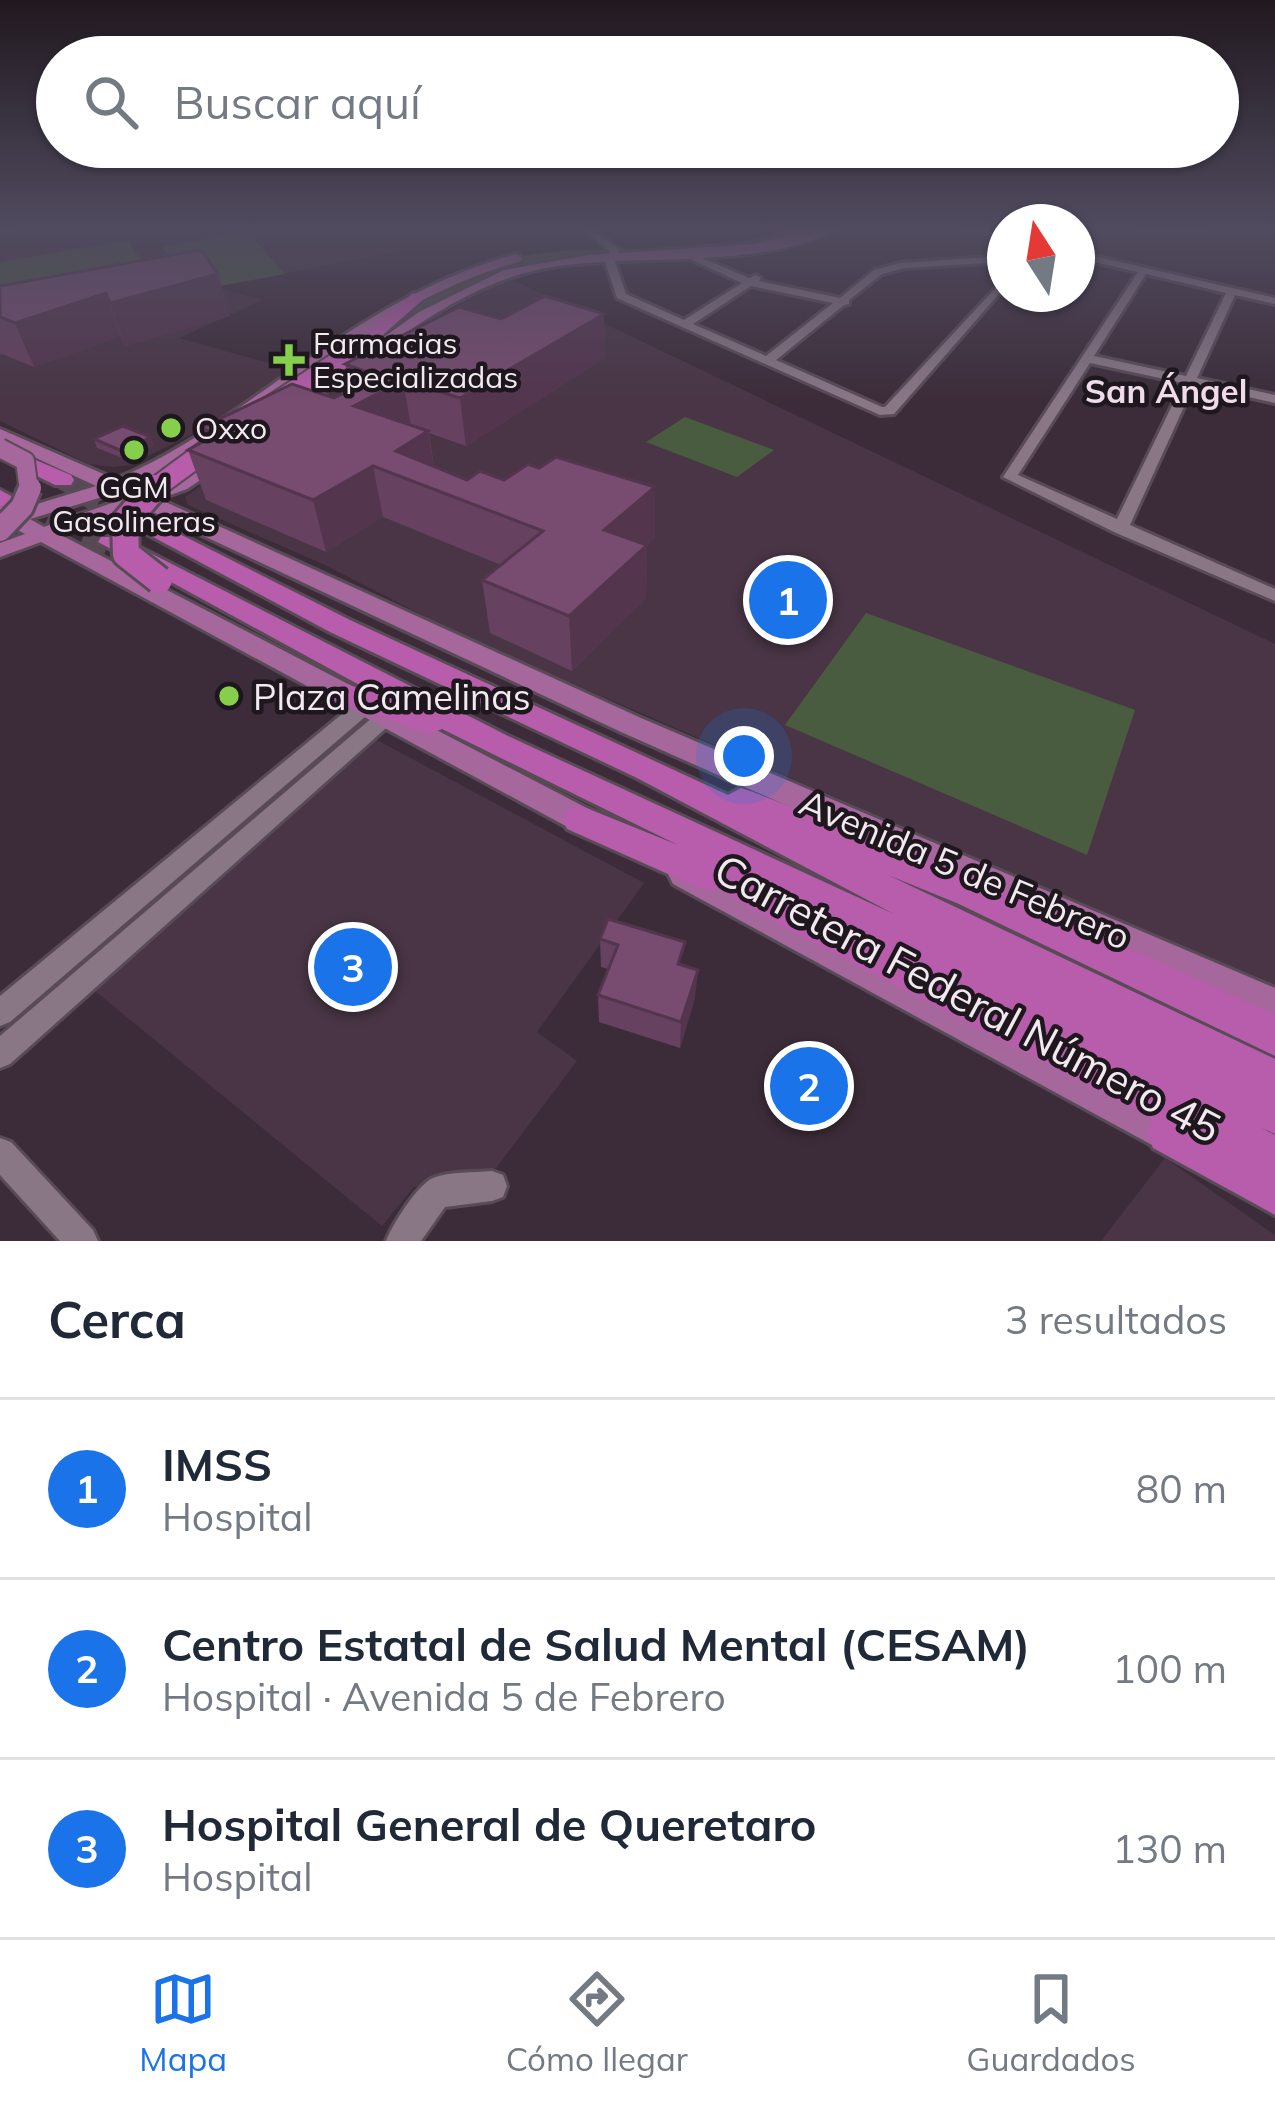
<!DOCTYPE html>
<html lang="es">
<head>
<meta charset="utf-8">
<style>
  body { margin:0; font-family:Mulish,sans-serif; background:#f2f2f3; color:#1f2937 }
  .compass { position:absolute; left:987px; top:204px; width:108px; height:108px; border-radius:50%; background:#fff; box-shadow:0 3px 9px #0004; rotate:348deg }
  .you { position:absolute; left:744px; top:756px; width:42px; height:42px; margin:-30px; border:9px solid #fff; border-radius:50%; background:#1a73e8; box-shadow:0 0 0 18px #1a73e833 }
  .badge { display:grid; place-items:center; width:78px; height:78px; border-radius:50%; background:#1a73e8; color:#fff; font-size:39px; font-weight:700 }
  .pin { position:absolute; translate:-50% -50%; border:6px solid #fff; box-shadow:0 3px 12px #0006 }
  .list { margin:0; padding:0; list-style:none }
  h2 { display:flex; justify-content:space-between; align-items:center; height:156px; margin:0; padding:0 48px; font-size:51px }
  h2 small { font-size:39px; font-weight:400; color:#747a83 }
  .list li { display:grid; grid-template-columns:78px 1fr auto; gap:36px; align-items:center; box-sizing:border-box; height:180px; padding:0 48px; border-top:3px solid #e0e1e3 }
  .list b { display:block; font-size:45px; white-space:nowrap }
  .list p { margin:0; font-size:39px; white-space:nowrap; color:#747a83 }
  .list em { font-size:39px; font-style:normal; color:#747a83 }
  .icon { flex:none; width:66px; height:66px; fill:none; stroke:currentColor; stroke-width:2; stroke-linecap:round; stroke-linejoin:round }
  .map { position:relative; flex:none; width:1275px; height:1241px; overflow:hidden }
  .search { position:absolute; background:#fff; box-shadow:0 3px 9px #0004; left:36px; right:36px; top:36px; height:132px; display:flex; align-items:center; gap:30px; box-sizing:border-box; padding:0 42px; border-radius:66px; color:#747a83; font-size:45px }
  .sheet { height:696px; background:#fff }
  nav { display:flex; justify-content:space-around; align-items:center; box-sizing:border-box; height:168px; border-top:3px solid #e0e1e3; background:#fff; font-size:33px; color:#747a83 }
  nav a { display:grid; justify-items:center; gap:6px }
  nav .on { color:#1a73e8 }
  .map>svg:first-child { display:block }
  .built { fill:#493545 }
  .green { fill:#4a5c3f }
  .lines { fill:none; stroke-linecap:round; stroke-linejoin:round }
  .highway-tunnel-far1 { stroke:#574854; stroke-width:20; stroke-dasharray:20 10; stroke-linecap:butt }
  .highway-tunnel { stroke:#574854; stroke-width:26; stroke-dasharray:26 14; stroke-linecap:butt }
  .minor-casing { stroke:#584b56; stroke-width:6 }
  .major-casing { stroke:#584b56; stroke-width:6 }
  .highway-casing { stroke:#584b56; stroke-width:6 }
  .minor { fill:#897786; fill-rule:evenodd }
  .major { fill:#a5679c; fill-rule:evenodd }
  .highway { fill:#b75dab; fill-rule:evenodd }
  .major-bridge-far1-casing { stroke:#584b56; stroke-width:22; stroke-linecap:butt }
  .major-bridge-casing { stroke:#584b56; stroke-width:28; stroke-linecap:butt }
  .highway-bridge-far1-casing { stroke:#584b56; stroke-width:24; stroke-linecap:butt }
  .highway-bridge-casing { stroke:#584b56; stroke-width:32; stroke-linecap:butt }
  .major-bridge-far1 { stroke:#a5679c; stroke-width:18 }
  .major-bridge { stroke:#a5679c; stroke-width:22 }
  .highway-bridge-far1 { stroke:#b75dab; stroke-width:20 }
  .highway-bridge { stroke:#b75dab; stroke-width:26 }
  .wall { fill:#664160 }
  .shaded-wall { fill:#53354e }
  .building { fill:#774c70; stroke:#53354e; stroke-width:3 }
  .poi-dot { fill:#86cf4c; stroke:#1e171d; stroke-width:4.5 }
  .labels { text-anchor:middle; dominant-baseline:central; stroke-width:9; stroke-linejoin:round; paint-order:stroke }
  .far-poi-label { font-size:30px; fill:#f2e8f0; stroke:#1e171d; text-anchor:start }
  .far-neighbourhood-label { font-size:33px; font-weight:bold; fill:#efdbeb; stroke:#1e171d }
  .poi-label { font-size:36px; fill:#f2e8f0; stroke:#1e171d; text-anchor:start }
  .street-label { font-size:36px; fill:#f2e8f0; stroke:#1e171d }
  .near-street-label { font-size:42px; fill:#f2e8f0; stroke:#1e171d }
</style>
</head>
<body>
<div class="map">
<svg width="1275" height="1241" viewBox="0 0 1275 1241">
  <rect width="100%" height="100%" fill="#3c2c39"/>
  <g class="built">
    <path d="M27,227h423l27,18h-43l-220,42 49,13 -84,38 115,32 -88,57 -76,38 -17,2 -24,-3 -89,-43v-190z"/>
    <path d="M509,278l766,366v344l-814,-353 -136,-70 -137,-60 -3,-8 169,-120 119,-82z"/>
    <path d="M377,740l267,143 -107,149 40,29 -84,111 -79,15 -32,39 -287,-235z"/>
    <path d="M1165,1158l110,77v6h-174z"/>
  </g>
  <g class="green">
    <path d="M795,227h32c-94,36 -193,16 -289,36 -100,21 -186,99 -269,155 68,-53 136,-121 218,-152 62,-24 136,-13 201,-17 37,-1 72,-10 107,-22z"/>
    <path d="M247,232l38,42 -92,17 -31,-44z"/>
    <path d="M128,240l17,26 -145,26v-30z"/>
    <path d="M685,417l89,33 -37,27 -91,-35z"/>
    <path d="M866,613l269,97 -48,145 -302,-130z"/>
  </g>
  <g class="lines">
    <path class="highway-tunnel-far1" d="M63,480l20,11"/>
    <g class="highway-tunnel">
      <path d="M77,488l62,33"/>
      <path d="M11,502l99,40"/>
    </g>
    <g class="minor-casing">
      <g id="minor">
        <path d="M580,227h10l30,23 -6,9 12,35 58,26 58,-37 -50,-23v-4l3,-1 54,23 7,-3 5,3 -2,3 81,17 34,-28 26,-7 105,-7v6l-101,6 -22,6 -33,26v4l-5,1 -68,55 106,47h3l120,-129v9l-111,127 -14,1 -263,-117 -13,-39 6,-8zM751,286l82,17 -67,53 -73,-32z"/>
        <path d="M956,227h16l33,8v6z"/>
        <path d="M1077,252l198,46v6l-40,-9 -38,83 78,17v8l-81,-18 -64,140 145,64v12l-161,-69 -111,-55 135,-205 -61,-14zM1146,274l80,19 -40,83 -92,-20zM1090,363l93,20 -66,136 -99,-44z"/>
        <path d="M366,698l7,2 3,5 -3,5 -363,312 -10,4v-30l359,-296z"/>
        <path d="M387,709l7,2 3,5 -3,5 -384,343 -10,4v-32l380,-325z"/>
        <path d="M0,1138l11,4 82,88 5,11h-38l-60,-66z"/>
        <path d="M492,1171l11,4 4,11 -4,11 -11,4 -47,6 -24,34h-35c6,-16 32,-57 47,-63 17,-7 41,-5 59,-7z"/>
      </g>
    </g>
    <g class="major-casing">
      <g id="major">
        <path d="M0,227h17l-17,6z"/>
        <path d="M822,227h19c-77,44 -203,26 -290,40 -98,17 -174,90 -253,146l-15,-4 136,-97 85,-42 86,-15 162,-11z"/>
        <path d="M516,254l6,4 -1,3c-70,20 -130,53 -189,95 -64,46 -127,102 -201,131l11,5 31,-11 43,-29h14v8l-43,29 -28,10 482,219 634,270v34l-654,-290 -481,-226 -79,29 545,283 4,9 -4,9 -11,3 -11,-3 -543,-294 -41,15v-14l25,-9 -13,-7 -12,2v-23l14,5 82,-25 -96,-45v-12l115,50c57,-22 108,-60 158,-95 77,-55 151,-105 243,-130zM112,494l11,5 -79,28 -14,-8z"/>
        <path d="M684,861l507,262 6,14 -6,14 -14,6 -14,-6 -490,-267 -5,-10 5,-10z"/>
      </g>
    </g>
    <g class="highway-casing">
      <g id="highway">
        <path d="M413,293l14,3 -68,60h-12v-8z"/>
        <path d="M0,445l71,30 3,5 -3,5h-16l-55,-27z"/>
        <path d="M0,490l22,12 -11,7 -11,-3z"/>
        <path d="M148,518l202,102 378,175 13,-7 12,4 232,90 290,133v41l-316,-152 -71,-29 387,184v75l-13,-6 13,7v80l-122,-67 -6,-16 5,-13 -386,-201 -47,-30 -9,3 -13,-4 -130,-58 -5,-10 5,-10 12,-4 99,40 -236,-116 -12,5 -94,-33 -5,-7 5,-7 10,-3 28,9 -276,-151 3,-5h18l389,199 386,178 -257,-136 -307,-146 -190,-102 -4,-5 4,-5z"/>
      </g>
    </g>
    <use href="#minor" class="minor"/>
    <use href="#major" class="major"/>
    <use href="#highway" class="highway"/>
    <g class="major-bridge-far1-casing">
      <path id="major-bridge-far1" d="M0,448l25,13 4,30"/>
    </g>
    <g class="major-bridge-casing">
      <path id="major-bridge" d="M0,530l22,-23 8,-19"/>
    </g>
    <g class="highway-bridge-far1-casing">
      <g id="highway-bridge-far1">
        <path d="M271,406l82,-54"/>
        <path d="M151,491l68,-50"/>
      </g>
    </g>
    <g class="highway-bridge-casing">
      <path id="highway-bridge" d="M154,488l-29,34 1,32 33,26"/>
    </g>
    <use href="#major-bridge-far1" class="major-bridge-far1"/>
    <use href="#major-bridge" class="major-bridge"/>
    <use href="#highway-bridge-far1" class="highway-bridge-far1"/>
    <use href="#highway-bridge" class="highway-bridge"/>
  </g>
  <g class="wall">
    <path d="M1101,227h111l-3,7 -68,3 -15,-8 -8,3z"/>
    <path d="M0,286l230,30 -105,30 -4,-10 -87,31 -32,-13 -2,1z"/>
    <path d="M604,314l1,44 -139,88 -37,-13 5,33 33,14h37l35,-12 116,19v51l-8,7 -1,53 -74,73 -82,-38 -8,-53 19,-15 -118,-48 -57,35 -120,-52 -18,-50 17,-9 -4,-13 133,-30 17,-8 -6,-26 156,-45z"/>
    <path d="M94,439l60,6 -29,14 -28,-11z"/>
    <path d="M600,939l84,27 11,32 -15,50 -81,-26 -1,-27 10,-26 -7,-2z"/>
  </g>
  <g class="shaded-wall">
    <path d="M218,274l12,42 -105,30 -15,-43z"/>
    <path d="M106,293l15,43 -87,31 -19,-44z"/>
    <path d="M604,314l1,44 -139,88 -6,-48z"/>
    <path d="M403,380l8,47 -57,-21z"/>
    <path d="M428,431l8,49 -40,-29z"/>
    <path d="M151,437l3,8 -29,14 -3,-8z"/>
    <path d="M373,466l10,51 -57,35 -13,-52z"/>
    <path d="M655,487v51l-8,7 -1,53 -74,73 -3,-55 35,-86z"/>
    <path d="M698,970l-3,28 -15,50 1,-26z"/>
  </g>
  <g class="building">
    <path d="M194,251h8l16,23 -108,29 -4,-10 -91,30 -15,-6v-31z"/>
    <path d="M545,296l59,18 -144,84 -57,-18 -49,26 74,25 -32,20 71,29 13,-9 24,9 24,-16 11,4 17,-11 99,30 -51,43 43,15 -78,71 -87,-36 61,-49 -170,-65 -60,34 -125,-50 29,-16 -16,-6 91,-44 42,14 44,-22 -33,-12 114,-57 42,12z"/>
    <path d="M123,426l28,11 -29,14 -28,-12z"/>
    <path d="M608,919l77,23 -7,22 20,6 -17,52 -83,-27 20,-50 -18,-6z"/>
  </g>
  <linearGradient id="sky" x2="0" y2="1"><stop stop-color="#21181f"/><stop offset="0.57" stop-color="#504b5f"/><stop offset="1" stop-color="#504b5f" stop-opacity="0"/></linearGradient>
  <rect width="1275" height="401" fill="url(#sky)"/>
  <g class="poi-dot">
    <path d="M283 342h12v12h12v12h-12v12h-12v-12h-12v-12h12z"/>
    <circle cx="171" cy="428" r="12"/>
    <circle cx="134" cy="450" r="12"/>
    <circle cx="229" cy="696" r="12"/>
  </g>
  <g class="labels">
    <g class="far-poi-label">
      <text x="313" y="343">Farmacias<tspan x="313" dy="34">Especializadas</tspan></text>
      <text x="195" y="428">Oxxo</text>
      <text x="134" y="487" text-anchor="middle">GGM<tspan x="134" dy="34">Gasolineras</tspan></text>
    </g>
    <g class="far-neighbourhood-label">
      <text x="1166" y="390">San Ángel</text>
    </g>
    <g class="poi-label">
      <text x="253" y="696">Plaza Camelinas</text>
    </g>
    <g class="street-label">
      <text transform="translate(965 869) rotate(23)">Avenida 5 de Febrero</text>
    </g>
    <g class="near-street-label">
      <text transform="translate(968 998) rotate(28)">Carretera Federal Número 45</text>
    </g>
  </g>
</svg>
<svg class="compass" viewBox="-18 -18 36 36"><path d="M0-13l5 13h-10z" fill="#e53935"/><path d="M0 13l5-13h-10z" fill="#747a83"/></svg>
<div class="you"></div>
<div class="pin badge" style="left:788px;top:600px">1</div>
<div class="pin badge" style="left:809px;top:1086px">2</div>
<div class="pin badge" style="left:353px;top:967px">3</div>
<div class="search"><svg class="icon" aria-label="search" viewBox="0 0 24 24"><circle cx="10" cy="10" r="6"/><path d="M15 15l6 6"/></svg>Buscar aquí</div>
</div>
<section class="sheet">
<h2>Cerca<small>3 resultados</small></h2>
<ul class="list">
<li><span class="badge">1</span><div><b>IMSS</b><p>Hospital</p></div><em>80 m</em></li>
<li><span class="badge">2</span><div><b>Centro Estatal de Salud Mental (CESAM)</b><p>Hospital · Avenida 5 de Febrero</p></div><em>100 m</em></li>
<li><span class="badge">3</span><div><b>Hospital General de Queretaro</b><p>Hospital</p></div><em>130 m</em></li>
</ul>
</section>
<nav>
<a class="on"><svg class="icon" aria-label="map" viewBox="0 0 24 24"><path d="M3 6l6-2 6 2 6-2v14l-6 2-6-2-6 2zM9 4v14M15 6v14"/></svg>Mapa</a>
<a><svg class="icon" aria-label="directions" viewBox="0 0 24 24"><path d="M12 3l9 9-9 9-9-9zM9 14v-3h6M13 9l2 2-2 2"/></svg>Cómo llegar</a>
<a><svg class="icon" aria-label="saved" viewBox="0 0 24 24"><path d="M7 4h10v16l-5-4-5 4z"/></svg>Guardados</a>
</nav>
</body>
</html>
